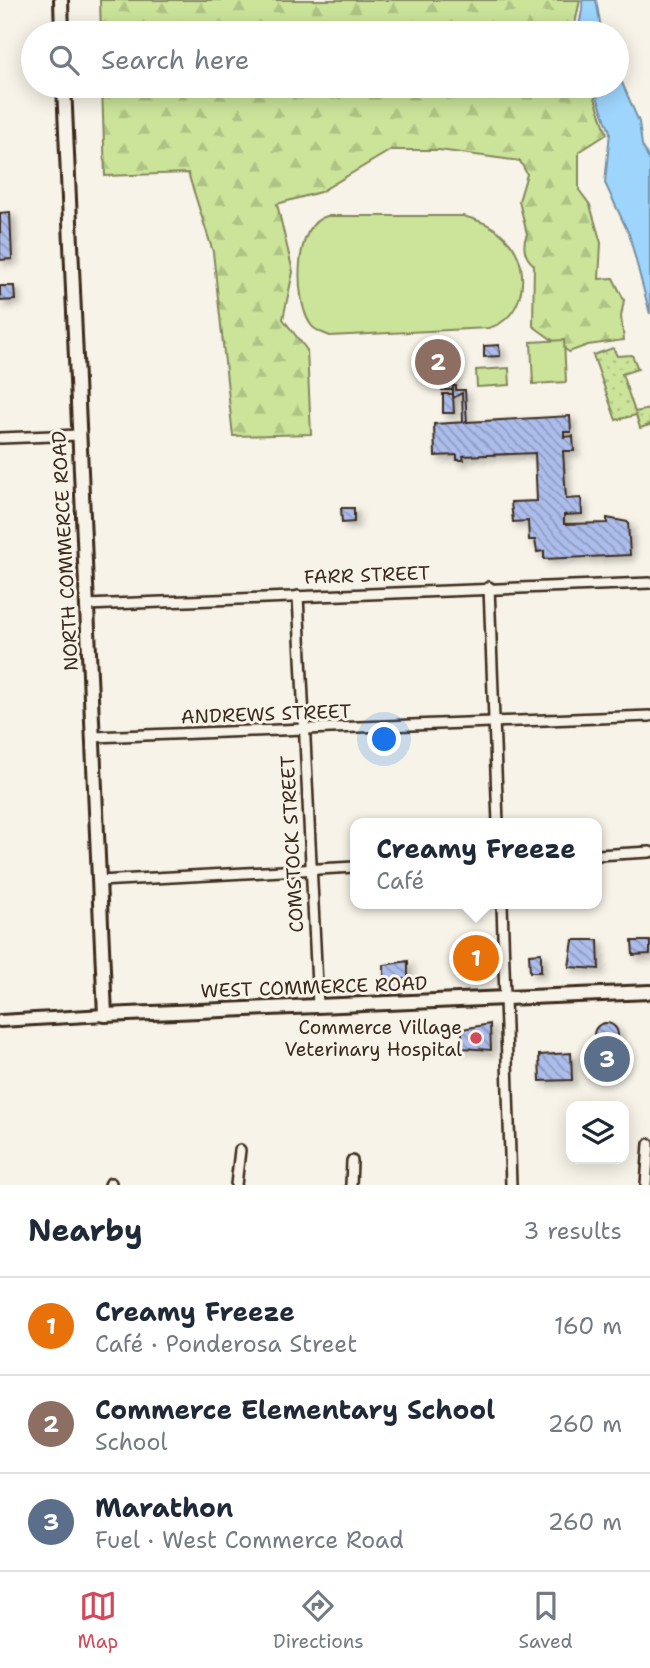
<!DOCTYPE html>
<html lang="en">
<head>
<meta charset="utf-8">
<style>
  body { margin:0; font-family:"Shantell Sans",sans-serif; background:#f6f6f7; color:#1f2937 }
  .controls { position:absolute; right:21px; bottom:21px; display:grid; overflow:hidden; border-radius:14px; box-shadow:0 4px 18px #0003 }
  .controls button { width:63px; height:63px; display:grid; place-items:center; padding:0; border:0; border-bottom:2px solid #e0e1e3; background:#fff; color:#1f2937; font:35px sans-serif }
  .you { position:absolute; left:385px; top:740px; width:24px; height:24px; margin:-18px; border:5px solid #fff; border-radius:50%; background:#1a73e8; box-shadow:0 0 0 10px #1a73e833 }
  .badge { display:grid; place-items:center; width:46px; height:46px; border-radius:50%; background:#d1495b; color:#fff; font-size:23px; font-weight:700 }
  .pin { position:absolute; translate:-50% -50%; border:4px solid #fff; box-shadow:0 2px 7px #0006 }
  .popup { position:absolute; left:350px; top:818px; width:252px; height:91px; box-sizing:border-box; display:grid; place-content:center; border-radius:14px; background:#fff; filter:drop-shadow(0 2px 5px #0005); font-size:23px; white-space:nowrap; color:#747a83 }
  .popup b { font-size:26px; color:#1f2937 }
  .popup::after { content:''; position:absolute; left:50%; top:100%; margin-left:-14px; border:14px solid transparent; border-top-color:#fff }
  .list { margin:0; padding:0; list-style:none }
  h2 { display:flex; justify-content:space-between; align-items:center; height:91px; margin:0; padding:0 28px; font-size:30px }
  h2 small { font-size:23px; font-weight:400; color:#747a83 }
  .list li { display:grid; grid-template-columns:46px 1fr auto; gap:21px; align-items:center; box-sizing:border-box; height:98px; padding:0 28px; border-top:2px solid #e0e1e3 }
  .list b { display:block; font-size:26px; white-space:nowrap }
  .list p { margin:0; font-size:23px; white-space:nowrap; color:#747a83 }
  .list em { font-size:23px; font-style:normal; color:#747a83 }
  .icon { flex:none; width:38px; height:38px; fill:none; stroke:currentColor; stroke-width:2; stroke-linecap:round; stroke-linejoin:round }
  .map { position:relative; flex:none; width:650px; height:1185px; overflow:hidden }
  .search { position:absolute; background:#fff; box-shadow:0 4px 18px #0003; left:21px; right:21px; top:21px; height:77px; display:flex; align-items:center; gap:18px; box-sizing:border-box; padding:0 24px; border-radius:38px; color:#747a83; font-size:26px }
  .sheet { height:385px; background:#fff }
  nav { display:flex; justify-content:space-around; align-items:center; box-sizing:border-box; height:98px; border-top:2px solid #e0e1e3; background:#fff; font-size:19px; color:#747a83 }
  nav a { display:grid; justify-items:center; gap:4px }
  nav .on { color:#d1495b }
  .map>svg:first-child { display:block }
  .forest { fill:url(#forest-firs); stroke:#83875c; stroke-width:2 }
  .park { fill:url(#park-dots); stroke:#83875c; stroke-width:2 }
  .garden { fill:#cbe49a; stroke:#83875c; stroke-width:2 }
  .water { fill:#9ed5fd; stroke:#7691a4; stroke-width:2 }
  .building { fill:url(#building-back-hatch); stroke:#3b2a1e; stroke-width:2; filter:url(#shadow) }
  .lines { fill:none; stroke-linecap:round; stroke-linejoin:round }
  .minor-casing { stroke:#3b2a1e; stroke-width:14 }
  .tertiary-casing { stroke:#3b2a1e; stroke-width:16 }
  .secondary-casing { stroke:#3b2a1e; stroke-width:18 }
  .minor { stroke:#f7f3e8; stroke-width:9 }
  .tertiary { stroke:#f7f3e8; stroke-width:10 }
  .secondary { stroke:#f7f3e8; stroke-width:12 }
  .poi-dot { fill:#d1495b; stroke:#f7f3e8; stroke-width:2.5 }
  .labels { text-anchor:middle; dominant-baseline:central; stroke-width:6; stroke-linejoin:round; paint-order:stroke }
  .street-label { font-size:19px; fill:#3b2a1e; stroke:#f7f3e8 }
  .poi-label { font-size:19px; fill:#3b2a1e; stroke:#f7f3e8; text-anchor:end }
</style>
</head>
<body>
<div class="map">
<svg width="650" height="1185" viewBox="0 0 650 1185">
  <defs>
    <pattern id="forest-firs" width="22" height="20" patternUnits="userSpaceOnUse" patternTransform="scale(1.75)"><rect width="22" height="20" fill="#cbe49a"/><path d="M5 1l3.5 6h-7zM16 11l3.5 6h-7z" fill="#afc484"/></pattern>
    <pattern id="park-dots" width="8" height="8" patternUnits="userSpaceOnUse" patternTransform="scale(1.75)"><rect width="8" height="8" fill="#cbe49a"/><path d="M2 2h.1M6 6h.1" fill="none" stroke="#afc484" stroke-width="1.8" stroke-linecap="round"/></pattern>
    <pattern id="building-back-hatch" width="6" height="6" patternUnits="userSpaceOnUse" patternTransform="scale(1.75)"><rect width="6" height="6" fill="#acbdec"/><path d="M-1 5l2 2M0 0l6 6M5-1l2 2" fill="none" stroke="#8d9abf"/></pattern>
    <filter id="shadow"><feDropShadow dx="4.5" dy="4.5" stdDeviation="3.5" flood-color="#0004"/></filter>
  </defs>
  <rect width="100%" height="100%" fill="#f7f3e8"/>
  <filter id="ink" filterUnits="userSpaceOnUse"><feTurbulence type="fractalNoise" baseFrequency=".0143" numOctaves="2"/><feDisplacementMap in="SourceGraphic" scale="14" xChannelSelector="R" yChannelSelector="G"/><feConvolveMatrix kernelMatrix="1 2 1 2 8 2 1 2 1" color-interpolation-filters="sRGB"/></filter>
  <g filter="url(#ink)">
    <g class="forest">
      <path d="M100,0h480l-7,33h-472z"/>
      <path d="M102,86h489l16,48 -28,18v38l11,15 11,38 -2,36 14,-1 11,22 -3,17 3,23 -36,5 -19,7 -36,-26 1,-61c-10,-8 -12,-20 -7,-31l-8,-33 8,-27 -7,-13 -81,-11h-48l-71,42 -43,12 16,68 -10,47 24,31 4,84 -78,2 -20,-184 -25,-79 -83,3z"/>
    </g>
    <path class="park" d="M613,348l4,8 15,-1 6,14 -16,5 13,38 15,-3v16l-10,3 -4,-13 -20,5 -23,-65z"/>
    <g class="garden">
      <path d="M327,216h136c19,5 34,11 47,27 22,27 14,77 -22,85l-158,8c-7,-3 -15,-5 -19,-11 -17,-24 -18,-101 16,-109z"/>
      <path d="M564,340l2,42 -33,2 -2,-42z"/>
      <path d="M509,368l1,17 -33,2 -1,-17z"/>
    </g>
    <g class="water">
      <path d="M582,0h14l6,33h-23c-1,-12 5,-21 3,-33z"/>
      <path d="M617,71l22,51 3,23 8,17v152l-21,-80 -24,-51 5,-51 -17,-46h24z"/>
    </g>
    <g class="building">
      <path d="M10,212l2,47 -12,1v-47z"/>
      <path d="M0,286h14l1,14 -15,1z"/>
      <path d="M499,345l1,11 -16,1v-11z"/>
      <rect x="442" y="371" width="11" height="19"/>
      <path d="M453,386h3v4h9l2,32h-4l-1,-29 -9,5z"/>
      <path d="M443,394h10l1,19h-11z"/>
      <path d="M570,416l1,16h-7v5l9,-1 1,15h-11l3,48 15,-1 1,16 -18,1v9l43,-1v-5l21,4 2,33 -86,4v-8l-7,1 -2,-12h-6l-1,-19 -15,1 -2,-20 26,-1 -2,-48 -72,3 1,4h-7v-5l-22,1 -1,-32z"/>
      <path d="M341,508h13v14l-12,1z"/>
      <path d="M573,940h25l1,29 -30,-2z"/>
      <path d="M632,941h18v13l-17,1z"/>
      <path d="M482,953l1,10 -13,1v-10z"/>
      <path d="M541,953v19h-11l-1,-18z"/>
      <path d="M408,961v18l-24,1v-15z"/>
      <circle cx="606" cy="1035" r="12"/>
      <path d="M490,1024l1,26 -29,-2v-19z"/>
      <path d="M571,1053l1,27 -32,1 -1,-26z"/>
      <path d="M617,1053v11l-21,1v-11z"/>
    </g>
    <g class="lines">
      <g class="minor-casing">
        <g id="minor">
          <path d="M0,438l79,-3"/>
          <path d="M489,587l9,236"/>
          <path d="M298,596l20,410"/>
          <path d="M86,605l564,-22"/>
          <path d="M93,737l557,-21"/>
          <path d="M597,855l53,-3"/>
          <path d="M99,881l256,-14"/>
          <path d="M502,904l9,281"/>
          <path d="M110,1185l1,-2"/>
          <path d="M236,1185l4,-35"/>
          <path d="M351,1185l1,-24"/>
          <path d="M646,1185l3,-41"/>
        </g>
      </g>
      <g class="tertiary-casing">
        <path id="tertiary" d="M0,1021l105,-6"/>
      </g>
      <g class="secondary-casing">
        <g id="secondary">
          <path d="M61,0l1,33"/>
          <path d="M64,86l41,929 545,-23"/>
        </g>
      </g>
      <use href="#minor" class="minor"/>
      <use href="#tertiary" class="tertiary"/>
      <use href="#secondary" class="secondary"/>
    </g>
  </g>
  <circle class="poi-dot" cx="476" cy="1038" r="7"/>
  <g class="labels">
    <g class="street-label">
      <text transform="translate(65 551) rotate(-93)">NORTH COMMERCE ROAD</text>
      <text transform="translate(367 575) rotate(-2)">FARR STREET</text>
      <text transform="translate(266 714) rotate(-2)">ANDREWS STREET</text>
      <text transform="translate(292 844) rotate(-93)">COMSTOCK STREET</text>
      <text transform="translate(314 987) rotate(-2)">WEST COMMERCE ROAD</text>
    </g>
    <g class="poi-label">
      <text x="462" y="1027">Commerce Village<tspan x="462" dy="22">Veterinary Hospital</tspan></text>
    </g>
  </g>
</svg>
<div class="controls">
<button><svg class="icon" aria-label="layers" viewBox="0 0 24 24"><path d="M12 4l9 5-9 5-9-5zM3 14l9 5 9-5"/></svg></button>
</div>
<div class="you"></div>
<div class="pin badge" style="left:476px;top:958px;background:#e8710a">1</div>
<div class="popup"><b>Creamy Freeze</b>Café</div>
<div class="pin badge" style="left:438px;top:362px;background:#8d6e63">2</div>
<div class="pin badge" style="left:607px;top:1059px;background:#5c6f8a">3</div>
<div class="search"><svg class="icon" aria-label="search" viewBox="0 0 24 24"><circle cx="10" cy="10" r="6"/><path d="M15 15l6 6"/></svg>Search here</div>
</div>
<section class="sheet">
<h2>Nearby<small>3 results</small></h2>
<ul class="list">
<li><span class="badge" style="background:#e8710a">1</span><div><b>Creamy Freeze</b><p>Café · Ponderosa Street</p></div><em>160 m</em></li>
<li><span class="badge" style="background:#8d6e63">2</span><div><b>Commerce Elementary School</b><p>School</p></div><em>260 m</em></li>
<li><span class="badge" style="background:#5c6f8a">3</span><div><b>Marathon</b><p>Fuel · West Commerce Road</p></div><em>260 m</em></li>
</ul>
</section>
<nav>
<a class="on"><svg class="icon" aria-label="map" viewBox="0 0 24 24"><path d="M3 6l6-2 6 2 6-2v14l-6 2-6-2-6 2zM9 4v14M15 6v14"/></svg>Map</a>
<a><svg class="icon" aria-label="directions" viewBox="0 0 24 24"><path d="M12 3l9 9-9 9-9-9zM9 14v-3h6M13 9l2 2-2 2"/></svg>Directions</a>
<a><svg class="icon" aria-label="saved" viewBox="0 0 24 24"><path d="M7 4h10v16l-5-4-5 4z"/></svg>Saved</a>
</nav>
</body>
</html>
